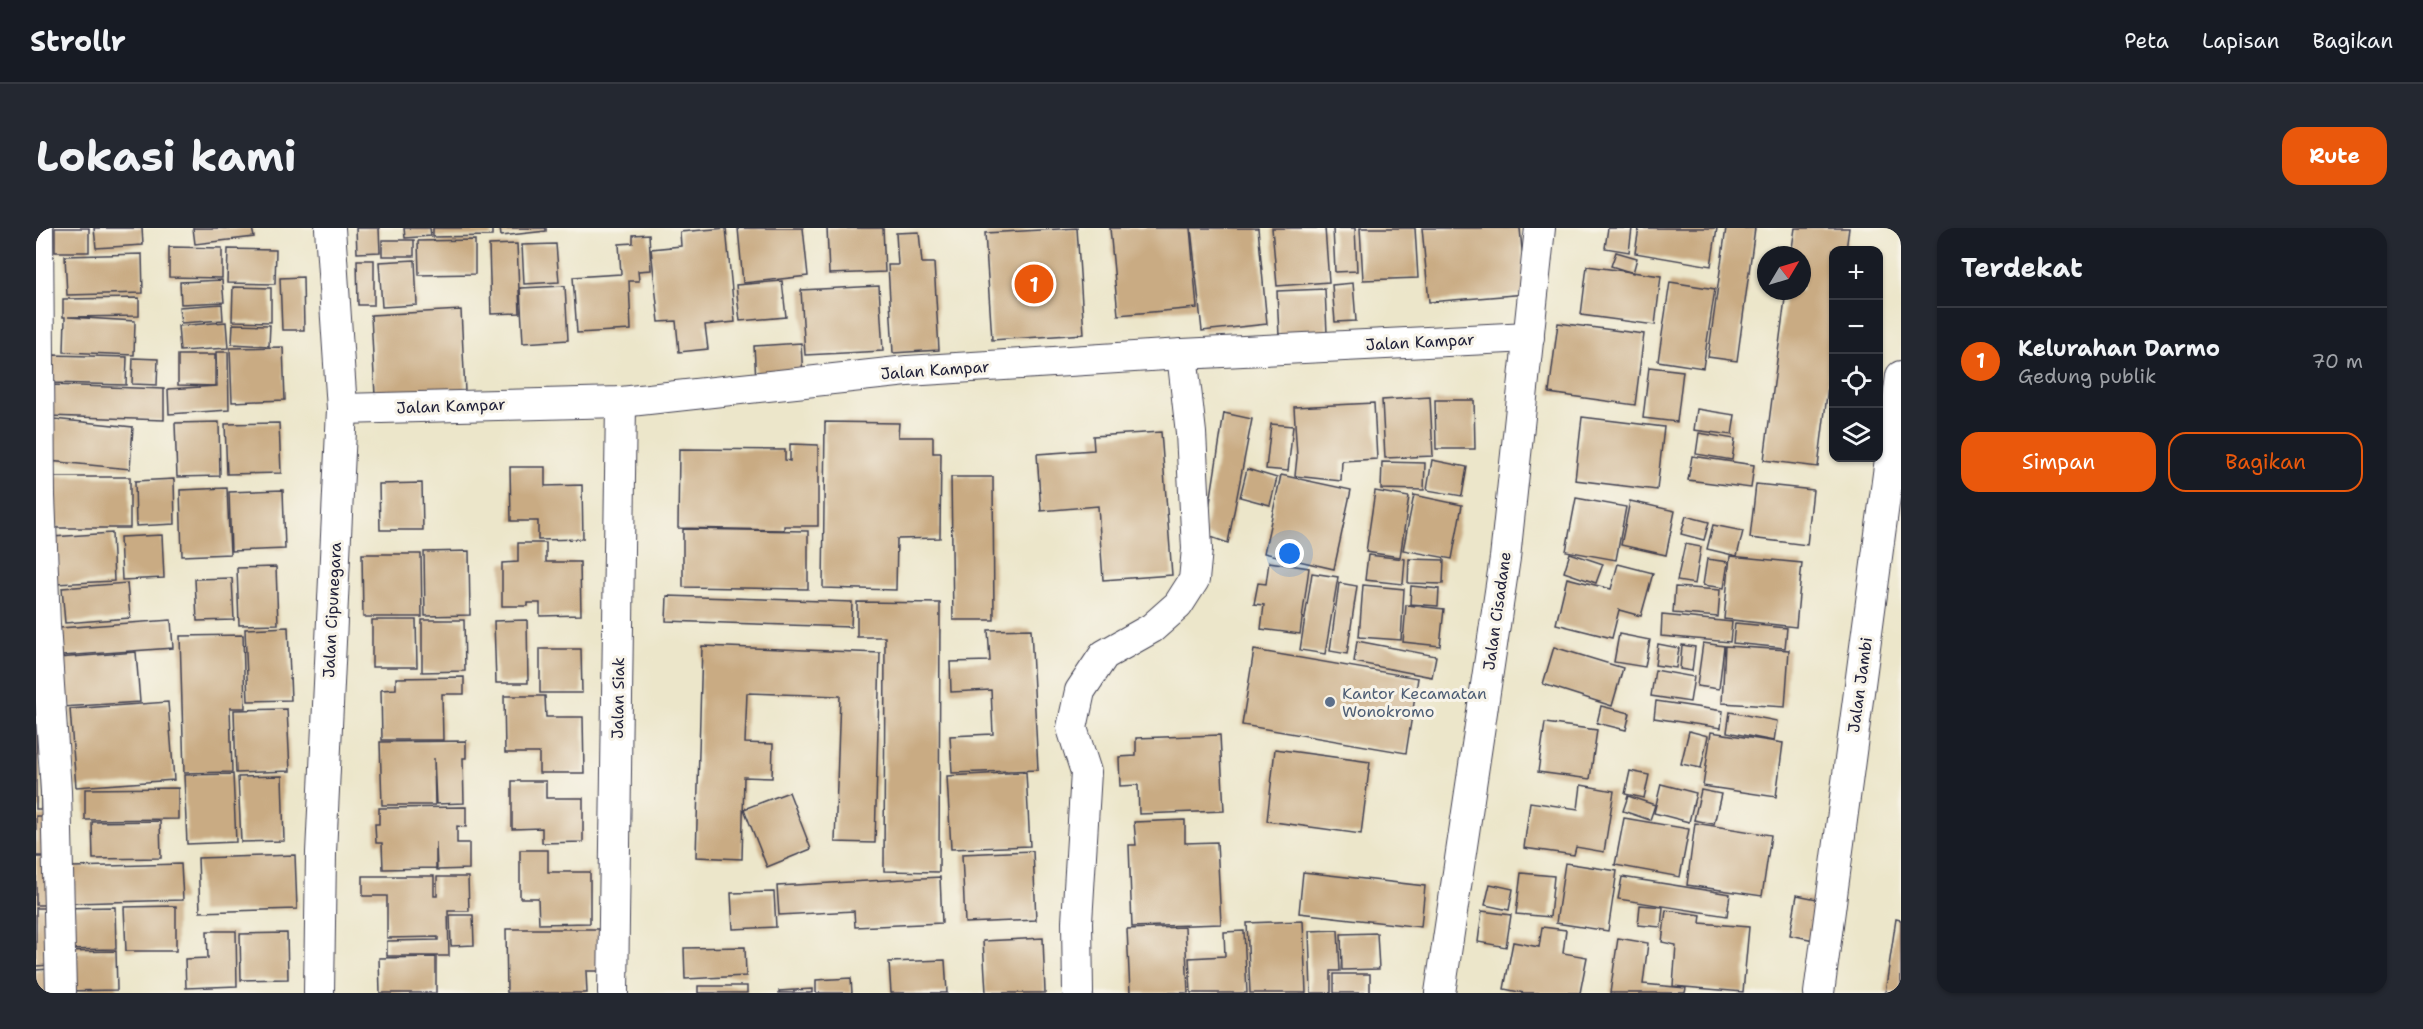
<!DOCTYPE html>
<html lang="id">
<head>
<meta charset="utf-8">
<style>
  body { margin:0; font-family:"Shantell Sans",sans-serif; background:#242831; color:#f1f3f6 }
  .controls { position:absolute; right:18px; top:18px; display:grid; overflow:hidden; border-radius:12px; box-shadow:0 2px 4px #0004 }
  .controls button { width:54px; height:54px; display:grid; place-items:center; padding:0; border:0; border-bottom:2px solid #363941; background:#171b24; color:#f1f3f6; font:30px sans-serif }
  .compass { position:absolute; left:1721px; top:18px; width:54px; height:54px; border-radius:50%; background:#171b24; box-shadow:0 2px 4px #0004; rotate:52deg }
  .you { position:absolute; left:1254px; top:326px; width:21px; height:21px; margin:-15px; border:4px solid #fff; border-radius:50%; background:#1a73e8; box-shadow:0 0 0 9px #1a73e833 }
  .badge { display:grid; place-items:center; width:39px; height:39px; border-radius:50%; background:#ea580c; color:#fff; font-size:20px; font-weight:700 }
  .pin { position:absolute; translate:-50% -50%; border:3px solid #fff; box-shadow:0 2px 6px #0006 }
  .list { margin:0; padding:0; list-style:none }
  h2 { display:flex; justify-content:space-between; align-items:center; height:78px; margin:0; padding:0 24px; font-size:26px }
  h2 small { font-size:20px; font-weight:400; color:#9ea1a6 }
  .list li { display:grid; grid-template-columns:39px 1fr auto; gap:18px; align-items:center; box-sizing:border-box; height:108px; padding:0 24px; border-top:2px solid #363941 }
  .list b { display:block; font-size:22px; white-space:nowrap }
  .list p { margin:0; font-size:20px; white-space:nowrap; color:#9ea1a6 }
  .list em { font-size:20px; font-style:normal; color:#9ea1a6 }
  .actions { display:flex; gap:12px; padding:18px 24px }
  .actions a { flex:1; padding:14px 0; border:2px solid #ea580c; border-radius:18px; text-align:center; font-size:21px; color:#ea580c }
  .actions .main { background:#ea580c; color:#fff }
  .icon { flex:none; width:33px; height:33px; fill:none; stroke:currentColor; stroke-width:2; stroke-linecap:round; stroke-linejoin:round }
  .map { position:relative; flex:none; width:1865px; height:765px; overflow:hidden; border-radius:18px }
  header { display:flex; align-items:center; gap:36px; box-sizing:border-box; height:84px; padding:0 30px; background:#171b24; border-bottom:2px solid #363941 }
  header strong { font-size:28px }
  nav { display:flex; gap:33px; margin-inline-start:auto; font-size:21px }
  .intro { display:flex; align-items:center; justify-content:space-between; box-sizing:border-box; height:144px; padding:0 36px }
  h1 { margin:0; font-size:42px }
  .button { padding:15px 27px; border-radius:18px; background:#ea580c; color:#fff; font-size:21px; font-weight:700 }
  main { display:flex; gap:36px; padding:0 36px }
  aside { flex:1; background:#171b24; border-radius:18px; box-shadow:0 2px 4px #0004 }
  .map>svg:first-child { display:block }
  .building { fill:#c9ab83 }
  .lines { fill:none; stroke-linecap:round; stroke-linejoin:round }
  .minor-casing { stroke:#403f50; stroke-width:32 }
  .minor { stroke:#fff; stroke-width:30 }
  .service-dot { fill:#5c6f8a; stroke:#f7f3e8; stroke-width:2 }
  .labels { text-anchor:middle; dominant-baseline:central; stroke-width:6; stroke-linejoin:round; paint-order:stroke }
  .street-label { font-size:16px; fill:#22223b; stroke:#f7f3e8 }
  .service-label { font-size:16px; fill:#4e5e75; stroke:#f7f3e8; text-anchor:start }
</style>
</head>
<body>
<header>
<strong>Strollr</strong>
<nav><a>Peta</a><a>Lapisan</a><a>Bagikan</a></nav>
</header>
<div class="intro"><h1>Lokasi kami</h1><a class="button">Rute</a></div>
<main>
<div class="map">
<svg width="1865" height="765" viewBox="0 0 1865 765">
  <rect width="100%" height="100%" fill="#f7f3e8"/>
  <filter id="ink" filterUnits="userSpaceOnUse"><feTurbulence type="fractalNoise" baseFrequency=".0167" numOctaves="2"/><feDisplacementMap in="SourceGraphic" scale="12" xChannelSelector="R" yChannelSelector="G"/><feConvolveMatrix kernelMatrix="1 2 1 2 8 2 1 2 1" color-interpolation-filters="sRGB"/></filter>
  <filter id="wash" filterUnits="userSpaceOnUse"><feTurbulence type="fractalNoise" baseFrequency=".008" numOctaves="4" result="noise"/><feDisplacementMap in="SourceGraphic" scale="24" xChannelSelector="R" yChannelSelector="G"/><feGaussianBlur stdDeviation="1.35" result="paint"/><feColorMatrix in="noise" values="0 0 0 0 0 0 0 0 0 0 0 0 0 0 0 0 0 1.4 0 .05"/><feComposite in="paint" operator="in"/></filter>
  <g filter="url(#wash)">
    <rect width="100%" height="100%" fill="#ece6ca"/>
    <g id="blocks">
      <g class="building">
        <rect x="19" y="0" width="34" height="24"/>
        <path d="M58,0h48l1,17 -47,3z"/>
        <path d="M157,0h59l2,9 -59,7z"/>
        <path d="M320,0h23l1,24 -23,1z"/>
        <path d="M368,0h26l1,8 -26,2z"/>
        <path d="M397,0h59v8l-59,1z"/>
        <path d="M464,0h46v3l-45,5z"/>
        <path d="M690,0l9,94 -30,3 3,24 -29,3 -3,-31 -17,1 -8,-73 30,-3 -1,-14z"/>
        <path d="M702,0h65l5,48 -65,7z"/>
        <path d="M791,0h56l2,44 -56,2z"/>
        <path d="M1041,0l7,106 -92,6 -7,-107z"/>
        <path d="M1074,0h80l7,80 -79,7z"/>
        <path d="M1155,0h67l9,96 -65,7z"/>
        <path d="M1236,0h53l4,54 -52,4z"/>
        <path d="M1297,0h22l2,43 -22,1z"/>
        <path d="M1324,0h55l3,50 -55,2z"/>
        <path d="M1386,0h98l6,66 -97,8z"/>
        <path d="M1572,0h24l-3,24 -24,-4z"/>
        <path d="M1603,0h78l-6,38 -76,-13z"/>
        <path d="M1690,0h29l-18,133 -29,-4z"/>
        <path d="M1759,0h54l-3,22h-13v97l-15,120 -54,-7 22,-169h16v-36h-11z"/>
        <path d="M883,4l3,31h12l5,87 -46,3 -5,-88h10l-2,-32z"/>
        <path d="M613,6l2,36 -13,1 1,10h-10l2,49 -54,3 -4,-56 48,-3 -2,-30 14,-1v-8z"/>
        <rect x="346" y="12" width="32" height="16"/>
        <path d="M439,12v34l-56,1 -1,-34z"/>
        <path d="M481,16l3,69 -29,1 -2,-69z"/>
        <path d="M520,16l3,38 -35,2 -2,-39z"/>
        <path d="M133,19l53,1v30l-53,-1z"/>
        <path d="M192,21l48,1 -1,34 -48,-1z"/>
        <path d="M1580,24l21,6 -4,15 -22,-7z"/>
        <path d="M106,26l1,39 -76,2 -2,-39z"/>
        <path d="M321,32h17v45h-16z"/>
        <path d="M379,32l2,45 -35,2 -3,-45z"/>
        <path d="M1551,38l74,10 -6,49 -74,-10z"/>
        <path d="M267,49l1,53h-22l-2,-52z"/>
        <path d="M186,52l2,22 -43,2 -1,-22z"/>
        <path d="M746,53l4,36 -46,4 -4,-36z"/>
        <path d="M1634,54l45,7 -12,79 -45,-7z"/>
        <path d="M1317,55l3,38 -21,1 -3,-37z"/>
        <path d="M529,58l3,54 -45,3 -3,-55z"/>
        <path d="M843,58l4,65 -78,4 -4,-65z"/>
        <path d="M197,59l38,1v34l-39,-1z"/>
        <path d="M1289,61l2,44 -48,3 -2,-45z"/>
        <path d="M103,70v18l-71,1 67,4 -1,34 -70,-3 1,-35h-2v-18z"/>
        <path d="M186,76l1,16 -42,3 -2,-16z"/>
        <path d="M425,82l4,82 -90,4 -4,-81z"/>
        <path d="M190,94l2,26 -48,3 -2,-25z"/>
        <path d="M1522,95l86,11 -9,71 -86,-12z"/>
        <path d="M197,96l37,1 -1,21 -37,-2z"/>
        <path d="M765,115l2,34 -47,3 -2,-34z"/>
        <path d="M247,119l2,53 -53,2 -2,-54z"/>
        <path d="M180,124h12l1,58 -60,4 -1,-25 49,-3z"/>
        <path d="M16,127l75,2 -1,28 -75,-2z"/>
        <path d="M142,127h37v31l-37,-1z"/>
        <path d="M97,130l25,1 -1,26 -25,-1z"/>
        <path d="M1613,139l34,4 -6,51 -34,-4z"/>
        <path d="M14,157l114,4v31l-115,-4z"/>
        <path d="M1394,169l3,59 -48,2 -3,-58z"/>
        <path d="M1399,172h39l1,49h-39z"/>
        <path d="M1338,175l3,56 -35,2 -1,20 -46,-5 2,-19 -3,-50z"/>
        <path d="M1661,181l38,6 -3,20 -38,-5z"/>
        <path d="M1188,185l28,6 -24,124 -23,-8z"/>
        <path d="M1546,189l82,10 -7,63 -82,-10z"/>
        <path d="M17,191l80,8 -3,42 -81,-8z"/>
        <path d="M183,194l1,54 -43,1 -2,-54z"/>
        <path d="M789,194l74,1 -1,14h35v16h8l-1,85 -43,1 -1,51 -73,-2z"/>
        <path d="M243,195l2,50 -54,1 -2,-50z"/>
        <path d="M1235,196l22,2 -5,45 -22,-2z"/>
        <path d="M1125,204l11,143 -69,5 -5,-74 -57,5 -4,-57 57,-4 -1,-14z"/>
        <path d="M1663,205l36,6 -3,21 -36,-6z"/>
        <path d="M754,216l28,1v81h-34v4l-106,-2 1,-79 106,1v10l5,1z"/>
        <path d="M1656,228l62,9 -3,23 -63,-8z"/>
        <path d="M1396,232l35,7 -5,29 -35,-6z"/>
        <path d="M1346,234l43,1 -1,27 -43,-1z"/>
        <path d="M474,239h35v19l37,-1 1,54 -45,1v-19h-27z"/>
        <path d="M1211,241l30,9 -7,27 -30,-8z"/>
        <path d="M1245,247l70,15 -17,79 -70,-16z"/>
        <path d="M11,249h83v51h-82z"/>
        <path d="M915,249h42l1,143h-41z"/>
        <path d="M138,251l1,45 -39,2 -1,-45z"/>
        <path d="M386,255l1,47h-43l-1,-46z"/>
        <path d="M1720,256l57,6 -6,55 -57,-7z"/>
        <path d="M191,260l3,66 -48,2 -2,-66z"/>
        <path d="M247,262l2,59 -54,2 -2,-59z"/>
        <path d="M1339,263l34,6 -9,60 -34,-5z"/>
        <path d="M1378,267l48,10 -10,54 -49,-9z"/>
        <path d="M1540,270l50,9 -10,53 -50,-9z"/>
        <path d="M1594,273l45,10 -9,44 -45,-10z"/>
        <path d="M1650,288l23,6 -5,18 -23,-6z"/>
        <path d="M1677,297l30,6 -6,25 -30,-7z"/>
        <path d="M647,301l125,2v58l-125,-2z"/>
        <path d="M76,305l2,48 -59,3 -3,-47z"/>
        <path d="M126,307l2,43 -42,2 -2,-43z"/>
        <path d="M482,315h28v19h34l1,53 -41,1v-13h-12v3h-26v-43l16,-1z"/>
        <path d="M1649,316l16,3 -6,37 -18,-3z"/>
        <path d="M433,323l1,64 -45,1 -1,-64z"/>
        <path d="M1534,325l33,11 -7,19 -32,-11z"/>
        <path d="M326,326h59l1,63h-59z"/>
        <path d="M1332,327l37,4 -2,25 -38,-4z"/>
        <path d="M1694,328l72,7 -6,64 -72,-8z"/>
        <path d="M1373,331l35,1 -1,24 -35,-1z"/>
        <path d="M1671,331l21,3 -4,26 -21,-3z"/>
        <path d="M1233,334l40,6 -9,66 -39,-5 3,-24 -10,-1 4,-21 8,1z"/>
        <path d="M1582,336l35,9 -12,43 -22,-6 -7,28 -56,-14 11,-46 44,11z"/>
        <path d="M240,339l2,57 -39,1 -2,-57z"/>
        <path d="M1276,345l26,4 -13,77 -25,-4z"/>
        <path d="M196,350l2,42 -37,1 -2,-42z"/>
        <path d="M91,355l3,35 -65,5 -3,-35z"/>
        <path d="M1303,355l18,3 -10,68 -17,-3z"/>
        <path d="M1327,357l41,4 -3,51 -42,-3z"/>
        <path d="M1375,358l28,3 -1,17 -28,-2z"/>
        <path d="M1639,359l45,3 -2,27 -45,-4z"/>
        <path d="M631,368l185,6 -1,25 -185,-6z"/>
        <path d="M821,374l83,1 -1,269 -55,-1 1,-234h-28z"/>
        <path d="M1370,377l38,4 -4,37 -37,-4z"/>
        <path d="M1626,387l70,7 -2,20 -69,-6z"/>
        <path d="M135,392l2,28 -111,8 -2,-28z"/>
        <path d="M336,392h44l1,47h-45z"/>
        <path d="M386,392h42l1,51 -43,1z"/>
        <path d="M491,392l1,63h-32l-2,-62z"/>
        <path d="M1699,395l52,5 -2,20 -52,-5z"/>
        <path d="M252,399l3,73 -43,1 -3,-72z"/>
        <path d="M995,401l7,141 -86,3 -2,-37 43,-2 -2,-44 -40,2 -1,-30 40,-1 -2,-31z"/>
        <path d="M1583,406l31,6 -5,27 -31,-5z"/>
        <path d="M207,407l2,73h-15l2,64 -48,1 -4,-137z"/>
        <path d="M1321,413l79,15 -4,21 -78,-15z"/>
        <path d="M1667,415l21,3 -5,43 -22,-3z"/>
        <path d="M1622,416l21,4 -3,20 -21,-3z"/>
        <path d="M1646,417l13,2 -3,24 -12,-2z"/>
        <path d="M666,418l178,7 -5,190 -40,-1 5,-146 -93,-3 -2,50 28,1 -1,34 -28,-1 -2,82 -46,-2z"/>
        <path d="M1689,418l64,4 -4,57 -63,-4z"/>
        <path d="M1518,419l69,21 -11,38 -69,-22z"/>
        <path d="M504,421h41l1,44h-42z"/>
        <path d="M1218,422l164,28 -12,75 -164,-28z"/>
        <path d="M100,424l4,50 -78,5 -4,-49z"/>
        <path d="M1619,442l39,7 -4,25 -39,-6z"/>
        <path d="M428,449v17h-22l1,46h-61l-1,-50 15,-1v-11z"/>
        <path d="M468,468h41l1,21h37l1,56h-45v-20h-34z"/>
        <path d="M1620,473l67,10 -2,17 -67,-10z"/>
        <path d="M132,474l6,78 -98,7 -6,-78z"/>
        <path d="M1565,478l29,7 -4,17 -29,-7z"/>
        <path d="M251,481l3,62 -54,2 -2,-63z"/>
        <path d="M1694,484l47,9 -3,20 -47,-9z"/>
        <path d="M0,488h3l2,93h-5z"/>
        <path d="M1509,495l52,7 -7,49 -52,-7z"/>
        <path d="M1653,503l19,5 -7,32 -20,-4z"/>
        <path d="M1675,504l72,11 -7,54 -73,-11z"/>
        <path d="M1184,507l4,76 -85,3 -1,-29 -18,1 -1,-29 17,-1v-18z"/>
        <path d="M430,513v17h-3l1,45 -28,1 -2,-46 1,47h-53l-2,-63z"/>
        <path d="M1239,521l95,13 -9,72 -94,-13z"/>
        <path d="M1594,543l19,4 -5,23 -19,-4z"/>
        <path d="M990,544l4,74 -79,3 -4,-73z"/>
        <path d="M197,546l3,68 -49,2 -3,-69z"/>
        <path d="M246,548l2,65 -43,1 -3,-65z"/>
        <path d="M476,553h34v17h37v44l-41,1v-15l-30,1z"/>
        <path d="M1625,556l35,9 -7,29 -35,-9z"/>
        <path d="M1545,557l33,6 -10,61 -28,-5 -2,8 -50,-7 6,-46 48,7z"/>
        <path d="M142,560v31l-93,1v-31z"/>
        <path d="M1665,562l20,4 -7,30 -20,-4z"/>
        <path d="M753,564l22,57 -44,18 -23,-58z"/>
        <path d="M1592,568l27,9 -5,15 -27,-9z"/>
        <path d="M430,579v20l-9,-1v17h12v26l-32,1 -1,-28v26l-53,1 -1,-26h-6l-1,-19h4v-16z"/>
        <path d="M0,588h11l1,40h-12z"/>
        <path d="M1588,590l65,11 -9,48 -65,-12z"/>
        <path d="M1149,592v23l32,-1 4,82 -89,3 -3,-82h7l-2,-23z"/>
        <path d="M124,593l1,37 -68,1 -1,-37z"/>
        <path d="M1659,595l76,12 -9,61 -75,-11z"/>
        <path d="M484,622h28v22h42v51l-51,1 -1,-26h-18z"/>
        <path d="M997,623l3,69 -71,3 -3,-69z"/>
        <path d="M259,627l2,54 -97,3 -2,-54z"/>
        <path d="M0,629h12l2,48h-14z"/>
        <path d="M1529,635l52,8 -9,60 -52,-8z"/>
        <path d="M145,636l2,36 -110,3 -1,-36z"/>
        <path d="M1267,644l122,14 -4,41 -122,-14z"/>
        <path d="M1485,645l33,3 -4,41 -34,-3z"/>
        <path d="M327,648h71v20h3v-19h31l1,34h-21l1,45h-62v-15l51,-1v-3l-51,1v-42h-24z"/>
        <path d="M904,649l2,46 -87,4 -1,-16 -75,4 -2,-29z"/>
        <path d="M1586,649l108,17 -3,22 -109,-17z"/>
        <path d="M1454,656l23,5 -4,21 -24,-5z"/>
        <path d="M738,664l2,35 -43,2 -2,-36z"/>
        <path d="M1761,667l25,5 -8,40 -24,-5z"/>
        <path d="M1604,677l23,2 -2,20 -23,-2z"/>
        <path d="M140,678v45h-50l-2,-44z"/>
        <path d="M79,679l1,42 -54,1 -1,-42z"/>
        <path d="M0,680h13l1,57 -14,1z"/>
        <path d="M1630,682l35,5 -1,8 49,4 -6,65 -70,-6 3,-41 -14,-3z"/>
        <path d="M1446,683l29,4 -5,32 -28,-5z"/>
        <path d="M414,687h23l1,30 -23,1z"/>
        <path d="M1860,691l5,1v73h-16z"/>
        <path d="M1267,693l3,72h-56l-3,-70z"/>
        <path d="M1149,699l3,66h-58l-3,-64z"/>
        <path d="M1506,699l24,3 -3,23 24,4 -7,36h-56l-20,-4 9,-47 26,5z"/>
        <path d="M470,701h95v42h-15l1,22h-80z"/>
        <path d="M1302,702l2,41h-9v22h-20l-2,-62z"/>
        <path d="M171,703h29l1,55 -51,2 -1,-29 23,-1z"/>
        <path d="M1208,703l3,62h-56l-2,-35 36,-2 -1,-24z"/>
        <path d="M251,705l1,46 -47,1 -1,-46z"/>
        <path d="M1341,705l2,36 -37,1 -1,-36z"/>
        <path d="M1007,710l2,55h-59l-3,-52z"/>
        <path d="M1582,710l30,5 -5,41 43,4 -1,5h-75z"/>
        <path d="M709,719l1,29 -61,3 -1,-31z"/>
        <path d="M80,723l1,39 -53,1 -1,-39z"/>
        <path d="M400,729v36h-56l-1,-35z"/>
        <path d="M909,732l2,33h-56l-2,-31z"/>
        <path d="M13,741l1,24h-14v-23z"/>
        <rect x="1298" y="746" width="36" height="19"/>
        <path d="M815,750l1,15h-36v-13z"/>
        <rect x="662" y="758" width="49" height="7"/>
        <path d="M776,761v4h-33v-2z"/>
      </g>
    </g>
  </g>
  <g filter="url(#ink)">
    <use href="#blocks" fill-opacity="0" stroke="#403f50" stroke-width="1.5"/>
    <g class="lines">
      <g class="minor-casing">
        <g id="minor">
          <path d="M2,0l2,268 5,129 11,166 5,201"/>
          <path d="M306,181l279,-7 286,-31 275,-17 347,-17"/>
          <path d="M283,765l2,-140 21,-444 -12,-181"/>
          <path d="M577,765l8,-591"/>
          <path d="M1042,765l-1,-71 9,-150 -14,-44 8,-37 24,-36 48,-27 26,-23 16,-25 3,-31 -6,-116 -9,-79"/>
          <path d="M1404,765l65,-435 35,-330"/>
          <path d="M1783,765l82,-617"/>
        </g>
      </g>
      <use href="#minor" class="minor"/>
    </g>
  </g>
  <circle class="service-dot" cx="1294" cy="474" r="6"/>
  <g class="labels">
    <g class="street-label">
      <text transform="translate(1384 114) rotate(-3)">Jalan Kampar</text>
      <text transform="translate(899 142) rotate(-4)">Jalan Kampar</text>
      <text transform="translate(415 178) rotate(-2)">Jalan Kampar</text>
      <text transform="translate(296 382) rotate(-87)">Jalan Cipunegara</text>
      <text transform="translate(1461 383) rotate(-82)">Jalan Cisadane</text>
      <text transform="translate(1824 457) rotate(-82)">Jalan Jambi</text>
      <text transform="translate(582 470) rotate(-89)">Jalan Siak</text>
    </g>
    <g class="service-label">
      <text x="1306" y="465">Kantor Kecamatan<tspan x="1306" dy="18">Wonokromo</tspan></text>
    </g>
  </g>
</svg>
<div class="controls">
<button>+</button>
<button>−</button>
<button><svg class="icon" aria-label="locate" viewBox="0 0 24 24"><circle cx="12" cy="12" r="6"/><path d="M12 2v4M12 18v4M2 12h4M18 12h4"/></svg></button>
<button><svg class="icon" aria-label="layers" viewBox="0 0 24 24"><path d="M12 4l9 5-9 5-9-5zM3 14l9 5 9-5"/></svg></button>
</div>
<svg class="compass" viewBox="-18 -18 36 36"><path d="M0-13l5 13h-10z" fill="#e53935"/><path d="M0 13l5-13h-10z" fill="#9ea1a6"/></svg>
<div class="you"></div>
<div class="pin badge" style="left:998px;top:56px">1</div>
</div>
<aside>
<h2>Terdekat<small></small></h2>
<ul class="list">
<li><span class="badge">1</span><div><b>Kelurahan Darmo</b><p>Gedung publik</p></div><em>70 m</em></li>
</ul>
<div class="actions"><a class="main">Simpan</a><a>Bagikan</a></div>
</aside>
</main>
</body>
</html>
